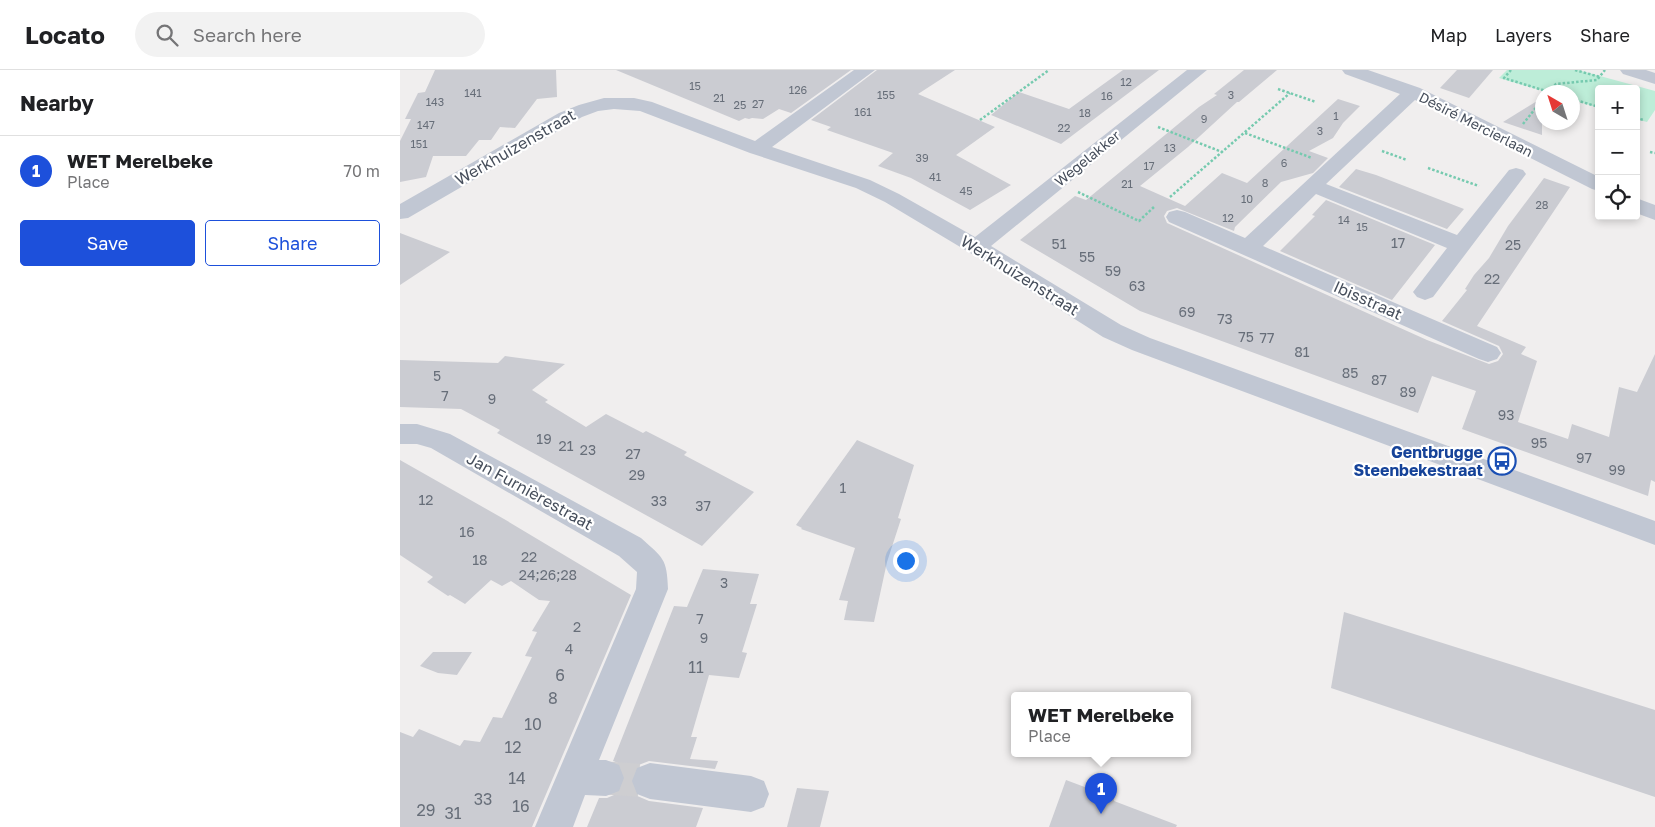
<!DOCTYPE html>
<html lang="en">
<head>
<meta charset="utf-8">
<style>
  body { margin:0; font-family:"Golos Text",sans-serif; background:#f2f2f2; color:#202124 }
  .controls { position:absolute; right:15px; top:15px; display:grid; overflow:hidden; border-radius:5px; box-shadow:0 2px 8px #0003 }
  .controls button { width:45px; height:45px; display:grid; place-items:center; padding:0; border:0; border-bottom:1px solid #e0e0e0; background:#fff; color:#202124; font:25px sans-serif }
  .compass { position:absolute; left:1135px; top:15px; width:45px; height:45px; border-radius:50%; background:#fff; box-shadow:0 2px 8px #0003; rotate:321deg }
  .you { position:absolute; left:505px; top:490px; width:18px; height:18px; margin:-12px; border:4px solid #fff; border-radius:50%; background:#1a73e8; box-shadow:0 0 0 8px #1a73e833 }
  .badge { display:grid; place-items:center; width:32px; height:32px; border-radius:50%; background:#1d50db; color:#fff; font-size:16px; font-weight:700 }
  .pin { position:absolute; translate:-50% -41px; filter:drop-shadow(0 1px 2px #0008) }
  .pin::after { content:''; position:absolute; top:26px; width:18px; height:15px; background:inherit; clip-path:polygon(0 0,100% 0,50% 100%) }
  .popup { position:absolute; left:611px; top:622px; width:180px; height:65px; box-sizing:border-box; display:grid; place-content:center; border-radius:5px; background:#fff; filter:drop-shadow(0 1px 4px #0005); font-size:16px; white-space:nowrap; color:#757577 }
  .popup b { font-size:19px; color:#202124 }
  .popup::after { content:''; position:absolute; left:50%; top:100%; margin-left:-10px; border:10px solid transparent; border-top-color:#fff }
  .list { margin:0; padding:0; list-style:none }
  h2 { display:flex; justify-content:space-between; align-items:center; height:65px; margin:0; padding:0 20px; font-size:21px }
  h2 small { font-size:16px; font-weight:400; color:#757577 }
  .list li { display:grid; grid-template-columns:32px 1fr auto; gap:15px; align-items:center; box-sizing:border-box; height:70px; padding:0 20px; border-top:1px solid #e0e0e0 }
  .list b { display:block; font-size:19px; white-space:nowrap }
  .list p { margin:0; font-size:16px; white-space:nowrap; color:#757577 }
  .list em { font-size:16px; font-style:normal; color:#757577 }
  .actions { display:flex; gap:10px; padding:15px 20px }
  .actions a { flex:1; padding:11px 0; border:1px solid #1d50db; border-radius:5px; text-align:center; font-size:18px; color:#1d50db }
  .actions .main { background:#1d50db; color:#fff }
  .icon { flex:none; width:28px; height:28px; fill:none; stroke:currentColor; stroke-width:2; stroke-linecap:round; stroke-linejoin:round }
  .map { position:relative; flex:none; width:1255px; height:757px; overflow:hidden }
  header { display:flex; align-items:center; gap:30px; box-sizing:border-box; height:70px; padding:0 25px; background:#fff; border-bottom:1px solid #e0e0e0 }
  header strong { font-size:24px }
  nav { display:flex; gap:28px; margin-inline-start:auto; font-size:18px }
  .search { width:350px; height:45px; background:#f2f2f2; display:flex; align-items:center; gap:12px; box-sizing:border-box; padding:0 18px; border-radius:28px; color:#757577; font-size:19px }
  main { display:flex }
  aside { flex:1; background:#fff }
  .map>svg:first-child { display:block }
  .green { fill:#bdedd8 }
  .building { fill:#cbccd2 }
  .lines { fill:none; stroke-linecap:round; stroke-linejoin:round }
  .minor-tunnel { stroke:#ceced1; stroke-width:33; stroke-dasharray:33 16; stroke-linecap:butt }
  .path { stroke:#76caaf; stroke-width:2.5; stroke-dasharray:2.5 2; stroke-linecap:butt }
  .minor { fill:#c1c7d3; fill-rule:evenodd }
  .labels { text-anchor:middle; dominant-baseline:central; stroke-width:4.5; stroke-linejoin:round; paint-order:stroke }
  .far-number-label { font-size:11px; fill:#676e79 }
  .far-street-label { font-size:14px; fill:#464e5b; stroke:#fff }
  .number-label { font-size:14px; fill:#676e79 }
  .street-label { font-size:16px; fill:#464e5b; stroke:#fff }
  .transit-label { font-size:16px; font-weight:bold; fill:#164399; stroke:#fff; text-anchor:end }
  .near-number-label { font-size:16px; fill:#676e79 }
</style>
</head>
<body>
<header>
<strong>Locato</strong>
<div class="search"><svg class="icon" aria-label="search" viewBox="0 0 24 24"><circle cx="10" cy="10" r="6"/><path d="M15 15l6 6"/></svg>Search here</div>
<nav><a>Map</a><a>Layers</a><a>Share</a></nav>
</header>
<main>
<aside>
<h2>Nearby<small></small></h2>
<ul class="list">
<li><span class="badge">1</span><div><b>WET Merelbeke</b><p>Place</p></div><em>70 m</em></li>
</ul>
<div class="actions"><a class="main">Save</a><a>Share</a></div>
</aside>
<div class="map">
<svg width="1255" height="757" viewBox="0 0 1255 757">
  <rect width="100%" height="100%" fill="#f0eeee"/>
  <path class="green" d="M1107,0h71l77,21v19l-8,12 -11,-3v-30h-37v19l-26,-8 -1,-8h-25l-48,-14z"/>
  <g class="building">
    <path d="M35,0h121l1,27 -20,2 -22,29 -15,-1 -9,13h-12l-13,16h-33l-7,21 -26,5v-41l11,-22h-6l13,-26 7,-1z"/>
    <path d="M216,0h235l-60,43 -12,-4 -16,10 -11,-1 -3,1 -4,-1 -6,3z"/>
    <path d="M477,0h78l-37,24 77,33 -39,28 55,30 -41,25 -59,-32 -33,-12 15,-13 -66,-23 4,-3 -20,-7z"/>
    <path d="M723,0h36l-98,74 -70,-29 28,-23 50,17z"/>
    <path d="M844,0h33l-38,32h-2l-49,45 -48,39 45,20 37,-33 25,10 91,-84 22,7 -17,17 -10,15 -24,13 19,7 -15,15 -32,9 -46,45 -1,4 -57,-23 -10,3 -3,5 3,7 260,117 62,24 9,-3 5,-7 -4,-8 -57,-25 25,-31 -2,-1 9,-14 15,-17 19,-32 36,-48 26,9 -93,139 49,21 -5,7 16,7 -19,61 50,17 4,-15 37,13 10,-50 18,5 18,-38v128l-4,-2 -3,16 -186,-67 14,-38 -44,-15 -14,37 -278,-102 -120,-71 55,-44 11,4 113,-93 18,-12 -3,-1z"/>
    <path d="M1057,0h36l-24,28 -29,-10z"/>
    <path d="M1142,28v37l-39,-13z"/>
    <path d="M956,99l20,6 88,34 -17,20 -108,-42z"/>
    <path d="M926,130l109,45 -43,55 -112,-49 35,-35 -3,-1z"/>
    <path d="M0,163l50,19 -50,33z"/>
    <path d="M105,286l60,8 -33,26 16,10 -3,2 41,25 20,-13 37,19 3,-2 41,21 -3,3 70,37 -52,54 -187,-103 -18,-10 3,-3 -39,-21 -61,-2v-47l98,3z"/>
    <path d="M457,370l57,25 -16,53 3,1 -14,43 -13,60 -30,-2 4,-19 -9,-1 16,-52 -54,-19 1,-1 -6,-3z"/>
    <path d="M0,390l104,59 127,76 -99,232h-132v-95l13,5 6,-8 41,17 4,-6 16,2 13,-25 9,1 30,-61 -7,-1 12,-24 -5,-1 18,-30 -11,-1 -28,-19 -9,5 -11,-6 -26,24 -15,-9 -2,1 -21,-14 6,-5 -33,-22z"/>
    <path d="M303,499l56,5 -9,30h7l-15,48 5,1 -8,25 -30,-3 -18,62h6l-7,22 28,2 -3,8 -66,-8 -13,5 -6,14 5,15 14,6 54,7 -7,19h-109l12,-29h8l14,-6 5,-15 -5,-13 -8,-3 61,-155 13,1z"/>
    <path d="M944,542l311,98v87l-324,-109z"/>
    <path d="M33,582h39l-15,23 -19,-2 -18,-7z"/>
    <path d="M666,710l48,18v3l63,24 -1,2h-127z"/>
    <path d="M397,718l32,3 -9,36h-33z"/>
  </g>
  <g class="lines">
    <path class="minor-tunnel" d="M206,708l44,3"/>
    <g class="path">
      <path d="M1111,0l-7,8 45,14"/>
      <path d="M1175,0l25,7"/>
      <path d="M878,19l38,13"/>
      <path d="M1148,22l8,-8 41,-4 8,-10"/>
      <path d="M1172,29l27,8"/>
      <path d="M1236,48l8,2"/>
      <path d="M580,50l69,-50"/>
      <path d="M1123,54l19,-24"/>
      <path d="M758,57l64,25"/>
      <path d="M845,63l67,25"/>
      <path d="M982,81l25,9"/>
      <path d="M1250,82l5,1"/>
      <path d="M1028,98l51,18"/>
      <path d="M678,122l61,29 16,-15"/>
      <path d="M770,127l120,-104"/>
    </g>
    <g class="minor">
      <path d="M454,0h21l-103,77 98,33 29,14 76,43 212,-167h20l-216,176 130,79 29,13 505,183v24l-523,-195 -29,-13 -121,-77 -97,-58 -29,-14 -106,-35 -110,-42 -26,-2 -16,2 -16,6 -174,101 -8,1v-15l159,-91 20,-8 25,-7h30l18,4 103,39z"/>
      <path d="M942,0h26l52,18 179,89v14l-7,-2 -177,-89 -89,84 131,51 52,-65 7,-2 7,2 3,4 -93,123 -8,3 -8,-3 -4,-5 34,-44 -131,-54 -53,52 234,101 4,6 -4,6 -9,3 -9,-3 -310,-137 -3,-5 3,-5 8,-2 8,2 60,26 155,-144 -55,-20z"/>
      <path d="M1220,0h26l9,3v11l-32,-10z"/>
      <path d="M1236,128l19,7v15l-19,-7z"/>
      <path d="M0,354h17l33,10 191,104c22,20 26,20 27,51l-69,171h7l13,5 5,13 -5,13 -13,5 -21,-1 -12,32h-38l101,-238 1,-17 -18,-16 -188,-108 -14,-4h-17z"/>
      <path d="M250,693l101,13 13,5 5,13 -5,13 -13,5 -101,-13 -13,-5 -5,-13 5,-13z"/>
    </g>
  </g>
  <defs>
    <g id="bus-ring" transform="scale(1.4375)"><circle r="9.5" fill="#fff" stroke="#1a4fb4" stroke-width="1.5"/><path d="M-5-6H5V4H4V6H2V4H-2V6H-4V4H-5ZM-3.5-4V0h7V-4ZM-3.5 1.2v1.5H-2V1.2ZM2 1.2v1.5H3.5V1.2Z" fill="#1a4fb4"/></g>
  </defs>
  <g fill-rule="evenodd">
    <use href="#bus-ring" x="1102" y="391"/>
  </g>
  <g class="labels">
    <g class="far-number-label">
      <text x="726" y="11">12</text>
      <text x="295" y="15">15</text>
      <text x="398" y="19">126</text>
      <text x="73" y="22">141</text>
      <text x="486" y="24">155</text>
      <text x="831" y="24">3</text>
      <text x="707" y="25">16</text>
      <text x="319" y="27">21</text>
      <text x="35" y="31">143</text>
      <text x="358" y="33">27</text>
      <text x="340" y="34">25</text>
      <text x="463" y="41">161</text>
      <text x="685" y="42">18</text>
      <text x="936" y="45">1</text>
      <text x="804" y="48">9</text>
      <text x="26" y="54">147</text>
      <text x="664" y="57">22</text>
      <text x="920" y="60">3</text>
      <text x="19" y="73">151</text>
      <text x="770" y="77">13</text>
      <text x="522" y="87">39</text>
      <text x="884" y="92">6</text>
      <text x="749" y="95">17</text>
      <text x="535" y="106">41</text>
      <text x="865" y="112">8</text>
      <text x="727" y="113">21</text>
      <text x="566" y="120">45</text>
      <text x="847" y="128">10</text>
      <text x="1142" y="134">28</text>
      <text x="828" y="147">12</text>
      <text x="944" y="149">14</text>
      <text x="962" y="156">15</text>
    </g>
    <g class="far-street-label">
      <text transform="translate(1076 54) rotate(27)">Désiré Mercierlaan</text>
      <text transform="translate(687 88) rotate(-39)">Wegelakker</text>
    </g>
    <g class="number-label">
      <text x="998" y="172">17</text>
      <text x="659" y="173">51</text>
      <text x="1113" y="174">25</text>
      <text x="687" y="186">55</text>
      <text x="713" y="200">59</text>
      <text x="1092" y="208">22</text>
      <text x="737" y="215">63</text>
      <text x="787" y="241">69</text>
      <text x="825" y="248">73</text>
      <text x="846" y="266">75</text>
      <text x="867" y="267">77</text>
      <text x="902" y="281">81</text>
      <text x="950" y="302">85</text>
      <text x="37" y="305">5</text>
      <text x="979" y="309">87</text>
      <text x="1008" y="321">89</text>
      <text x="45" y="325">7</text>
      <text x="92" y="328">9</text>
      <text x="1106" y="344">93</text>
      <text x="144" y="368">19</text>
      <text x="1139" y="372">95</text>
      <text x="166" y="375">21</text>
      <text x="188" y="379">23</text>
      <text x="233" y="383">27</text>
      <text x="1184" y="387">97</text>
      <text x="1217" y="399">99</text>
      <text x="237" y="404">29</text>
      <text x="443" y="417">1</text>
      <text x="26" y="429">12</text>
      <text x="259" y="430">33</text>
      <text x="303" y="435">37</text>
      <text x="67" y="461">16</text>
      <text x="129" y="486">22</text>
      <text x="80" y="489">18</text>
      <text x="148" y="504">24;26;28</text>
      <text x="324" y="512">3</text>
      <text x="300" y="548">7</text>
      <text x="177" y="556">2</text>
      <text x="304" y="567">9</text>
      <text x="169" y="578">4</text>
    </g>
    <g class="street-label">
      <text transform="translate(115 77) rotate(-30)">Werkhuizenstraat</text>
      <text transform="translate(620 205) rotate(32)">Werkhuizenstraat</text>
      <text transform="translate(968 230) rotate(24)">Ibisstraat</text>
      <text transform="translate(130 421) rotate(29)">Jan Furnièrestraat</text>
    </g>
    <g class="transit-label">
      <text x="1083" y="382">Gentbrugge<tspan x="1083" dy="18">Steenbekestraat</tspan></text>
    </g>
    <g class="near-number-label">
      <text x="296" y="597">11</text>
      <text x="160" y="605">6</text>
      <text x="153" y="628">8</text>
      <text x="133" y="654">10</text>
      <text x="113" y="677">12</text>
      <text x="117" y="708">14</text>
      <text x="83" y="729">33</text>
      <text x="121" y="736">16</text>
      <text x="26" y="740">29</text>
      <text x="53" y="743">31</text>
    </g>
  </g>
</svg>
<div class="controls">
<button>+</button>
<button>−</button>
<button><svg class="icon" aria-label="locate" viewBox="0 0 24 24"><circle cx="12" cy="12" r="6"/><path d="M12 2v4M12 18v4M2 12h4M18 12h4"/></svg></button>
</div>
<svg class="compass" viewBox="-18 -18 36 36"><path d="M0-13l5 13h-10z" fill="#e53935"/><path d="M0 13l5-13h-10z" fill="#757577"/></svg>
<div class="you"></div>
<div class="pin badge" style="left:701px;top:744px">1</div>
<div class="popup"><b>WET Merelbeke</b>Place</div>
</div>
</main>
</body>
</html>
